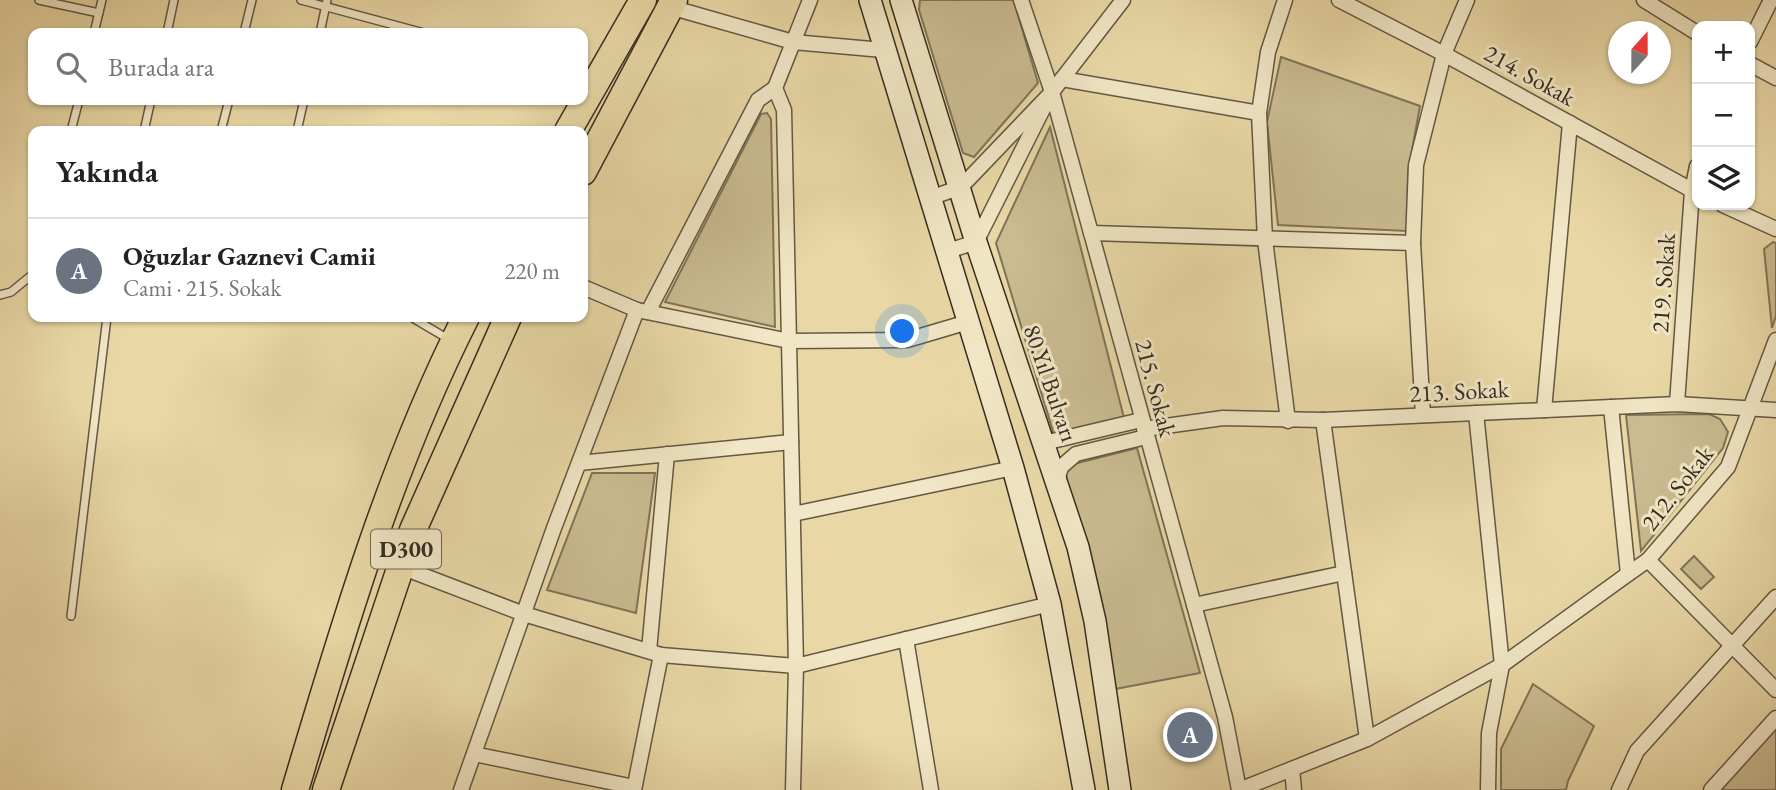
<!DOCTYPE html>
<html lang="tr">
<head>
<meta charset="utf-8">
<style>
  body { margin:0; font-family:"EB Garamond",serif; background:#f6f6f6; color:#222 }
  .controls { position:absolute; right:21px; top:21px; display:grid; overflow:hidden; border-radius:14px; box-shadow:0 2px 5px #0004 }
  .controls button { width:63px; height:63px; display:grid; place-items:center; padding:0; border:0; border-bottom:2px solid #e0e0e0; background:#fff; color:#222; font:35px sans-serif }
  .compass { position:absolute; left:1608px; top:21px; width:63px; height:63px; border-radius:50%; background:#fff; box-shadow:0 2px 5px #0004; rotate:21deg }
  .you { position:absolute; left:903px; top:332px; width:24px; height:24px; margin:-18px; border:5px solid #fff; border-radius:50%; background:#1a73e8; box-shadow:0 0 0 10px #1a73e833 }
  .badge { display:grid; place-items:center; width:46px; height:46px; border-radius:50%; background:#b45309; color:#fff; font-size:23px; font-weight:700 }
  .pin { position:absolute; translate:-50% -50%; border:4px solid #fff; box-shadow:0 2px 7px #0006 }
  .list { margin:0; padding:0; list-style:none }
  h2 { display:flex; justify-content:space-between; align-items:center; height:91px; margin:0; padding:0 28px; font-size:30px }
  h2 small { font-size:23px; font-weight:400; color:#767676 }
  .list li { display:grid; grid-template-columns:46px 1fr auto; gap:21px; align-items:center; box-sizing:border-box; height:105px; padding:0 28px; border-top:2px solid #e0e0e0 }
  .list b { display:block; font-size:26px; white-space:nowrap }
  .list p { margin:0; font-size:23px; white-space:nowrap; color:#767676 }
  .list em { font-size:23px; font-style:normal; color:#767676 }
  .icon { flex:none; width:38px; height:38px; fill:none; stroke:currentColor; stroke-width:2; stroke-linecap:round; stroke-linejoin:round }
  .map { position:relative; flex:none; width:1776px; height:790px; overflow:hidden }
  .search { position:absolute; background:#fff; box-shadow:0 2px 5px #0004; left:28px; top:28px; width:560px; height:77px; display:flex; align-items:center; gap:18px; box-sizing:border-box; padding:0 24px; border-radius:14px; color:#767676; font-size:26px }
  .panel { position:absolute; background:#fff; box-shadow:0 2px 5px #0004; left:28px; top:126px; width:560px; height:196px; border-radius:14px }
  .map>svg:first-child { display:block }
  .green { fill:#cabb90; stroke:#80745a; stroke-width:2 }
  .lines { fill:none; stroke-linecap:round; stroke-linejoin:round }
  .lane-casing { stroke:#625844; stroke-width:10 }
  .street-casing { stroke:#625844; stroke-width:17 }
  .secondary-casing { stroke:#352d23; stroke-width:24 }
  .highway-casing { stroke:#352d23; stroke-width:29 }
  .lane { stroke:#f1e6c5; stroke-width:7 }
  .street { stroke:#f1e6c5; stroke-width:14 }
  .secondary { stroke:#f1e6c5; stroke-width:21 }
  .highway { stroke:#e9d8a6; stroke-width:26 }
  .labels { text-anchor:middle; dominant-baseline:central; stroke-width:6; stroke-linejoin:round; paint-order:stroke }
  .shield { fill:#f1e6c5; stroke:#6d6454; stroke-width:2 }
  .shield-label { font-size:23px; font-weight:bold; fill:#352d23 }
  .street-label { font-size:24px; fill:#352d23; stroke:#f1e6c5 }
</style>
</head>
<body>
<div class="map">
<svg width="1776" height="790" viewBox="0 0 1776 790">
  <rect width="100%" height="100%" fill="#e9d8a6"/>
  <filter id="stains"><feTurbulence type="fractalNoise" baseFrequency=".00286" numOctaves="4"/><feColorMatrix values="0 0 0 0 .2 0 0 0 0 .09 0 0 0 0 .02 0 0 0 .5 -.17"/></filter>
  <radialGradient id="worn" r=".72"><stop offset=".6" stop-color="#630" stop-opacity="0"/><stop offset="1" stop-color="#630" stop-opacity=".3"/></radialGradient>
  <g class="green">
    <path d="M920,0h93l2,5 23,78 -64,74 -11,-4 -44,-143z"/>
    <path d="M1281,57l139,49 -12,66 -1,59 -129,-6 -11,-103z"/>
    <path d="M767,113l4,6 4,208 -110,-25 96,-188z"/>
    <path d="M1050,127l74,291 -70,17 -58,-192z"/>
    <path d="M1773,242l3,1v73l-4,12 -8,-79z"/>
    <path d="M1709,414l11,5 8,13 -5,16 -82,103 -15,-136z"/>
    <path d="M1137,448l63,225 -85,16 -51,-214 10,-11z"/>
    <path d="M592,473h63l-19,140 -89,-23z"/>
    <path d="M1694,556l20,21 -13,12 -20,-20z"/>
    <path d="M1533,684l61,42 -26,55 -2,9h-65v-41z"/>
    <path d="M1776,727v63h-56z"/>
  </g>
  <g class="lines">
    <g class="lane-casing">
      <g id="lane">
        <path d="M39,0l60,13"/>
        <path d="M301,0l123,33"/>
        <path d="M94,33l8,-33"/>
        <path d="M167,33l7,-33"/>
        <path d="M244,33l8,-33"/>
        <path d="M320,33l7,-33"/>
        <path d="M71,131l8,-31"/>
        <path d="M144,131l7,-31"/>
        <path d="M221,131l8,-31"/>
        <path d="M297,131l7,-31"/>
        <path d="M0,295l11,-3 22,-18"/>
        <path d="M411,317l39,23"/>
        <path d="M71,616l36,-299"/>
      </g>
    </g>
    <g class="street-casing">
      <g id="street">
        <path d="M1021,0l31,92 173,625 14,73"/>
        <path d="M1285,0l-17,52 -9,61 6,127 23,181"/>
        <path d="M1339,0l105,54 253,139"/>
        <path d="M1644,0l53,33"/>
        <path d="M670,7l123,35 90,8"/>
        <path d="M1750,42l21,-42"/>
        <path d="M1750,64l26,14"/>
        <path d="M1062,79l197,34"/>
        <path d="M930,198l31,-11 91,-95 71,-92"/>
        <path d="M1723,205l53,24"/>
        <path d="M1091,233l322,10"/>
        <path d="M945,252l31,-10 69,-137"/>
        <path d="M583,287l54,23 152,31 118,-1 61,-18"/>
        <path d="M648,312l110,-212 17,-12"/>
        <path d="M1677,404l15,-213 5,-25"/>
        <path d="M1544,410l26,-287"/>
        <path d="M1476,413l26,252 -13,68 -1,57"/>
        <path d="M1423,415l-10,-172 3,-78 28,-111 23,-54"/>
        <path d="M1323,420l44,319"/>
        <path d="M1144,429l79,-11 100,2 354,-16 99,6"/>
        <path d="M1044,443l97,-23"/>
        <path d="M579,463l212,-21"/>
        <path d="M1057,482l4,-15 15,-13 70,-17"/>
        <path d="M793,514l220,-46"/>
        <path d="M1648,560l128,130"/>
        <path d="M401,567l123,47 137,41 135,11 254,-62"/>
        <path d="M1628,574l20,-14 80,-93 48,-127"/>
        <path d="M1194,605l150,-32"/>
        <path d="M906,639l25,151"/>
        <path d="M649,651l18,-197"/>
        <path d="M474,754l160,33"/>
        <path d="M1292,769l2,21"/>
        <path d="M461,790l93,-262 83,-218"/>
        <path d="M634,790l27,-135"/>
        <path d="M793,790l3,-124 -12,-556 -9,-22 35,-88"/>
        <path d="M1239,790l128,-51 135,-74 126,-91 -17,-167"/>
        <path d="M1619,790l18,-39 139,-154"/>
        <path d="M1711,790l65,-72"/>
      </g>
    </g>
    <g class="secondary-casing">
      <g id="secondary">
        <path d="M870,0l143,468 37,136 34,186"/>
        <path d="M901,0l75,242 102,305 17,74 25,169"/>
      </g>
    </g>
    <g class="highway-casing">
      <g id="highway">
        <path d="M568,131l75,-131"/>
        <path d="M583,172l91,-172"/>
        <path d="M295,790c48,-161 95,-323 171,-473"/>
        <path d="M326,790l87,-260 95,-213"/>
      </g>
    </g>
    <use href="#lane" class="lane"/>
    <use href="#street" class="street"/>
    <use href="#secondary" class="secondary"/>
    <use href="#highway" class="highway"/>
  </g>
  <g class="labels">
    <rect class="shield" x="371" y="529.5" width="70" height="39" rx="5"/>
    <g class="shield-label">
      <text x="406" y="549">D300</text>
    </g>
    <g class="street-label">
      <text transform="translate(1530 75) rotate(29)">214. Sokak</text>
      <text transform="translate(1663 283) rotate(-86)">219. Sokak</text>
      <text transform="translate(1051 383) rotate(71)">80.Yıl Bulvarı</text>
      <text transform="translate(1156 388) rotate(75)">215. Sokak</text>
      <text transform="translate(1459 391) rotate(-3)">213. Sokak</text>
      <text transform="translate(1677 488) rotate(-52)">212. Sokak</text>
    </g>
  </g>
  <rect width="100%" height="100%" filter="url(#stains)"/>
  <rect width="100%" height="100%" fill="url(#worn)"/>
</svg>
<div class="controls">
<button>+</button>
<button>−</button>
<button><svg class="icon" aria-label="layers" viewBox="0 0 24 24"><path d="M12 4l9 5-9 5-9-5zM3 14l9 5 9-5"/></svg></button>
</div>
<svg class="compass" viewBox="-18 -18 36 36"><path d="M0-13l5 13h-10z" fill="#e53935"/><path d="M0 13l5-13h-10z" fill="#767676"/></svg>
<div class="you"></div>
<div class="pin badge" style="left:1190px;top:735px;background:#6b7280">A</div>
<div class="search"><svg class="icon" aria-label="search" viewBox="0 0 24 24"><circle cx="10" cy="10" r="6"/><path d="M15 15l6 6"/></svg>Burada ara</div>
<section class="panel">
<h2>Yakında<small></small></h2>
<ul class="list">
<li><span class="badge" style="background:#6b7280">A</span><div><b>Oğuzlar Gaznevi Camii</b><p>Cami · 215. Sokak</p></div><em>220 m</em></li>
</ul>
</section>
</div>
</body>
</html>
